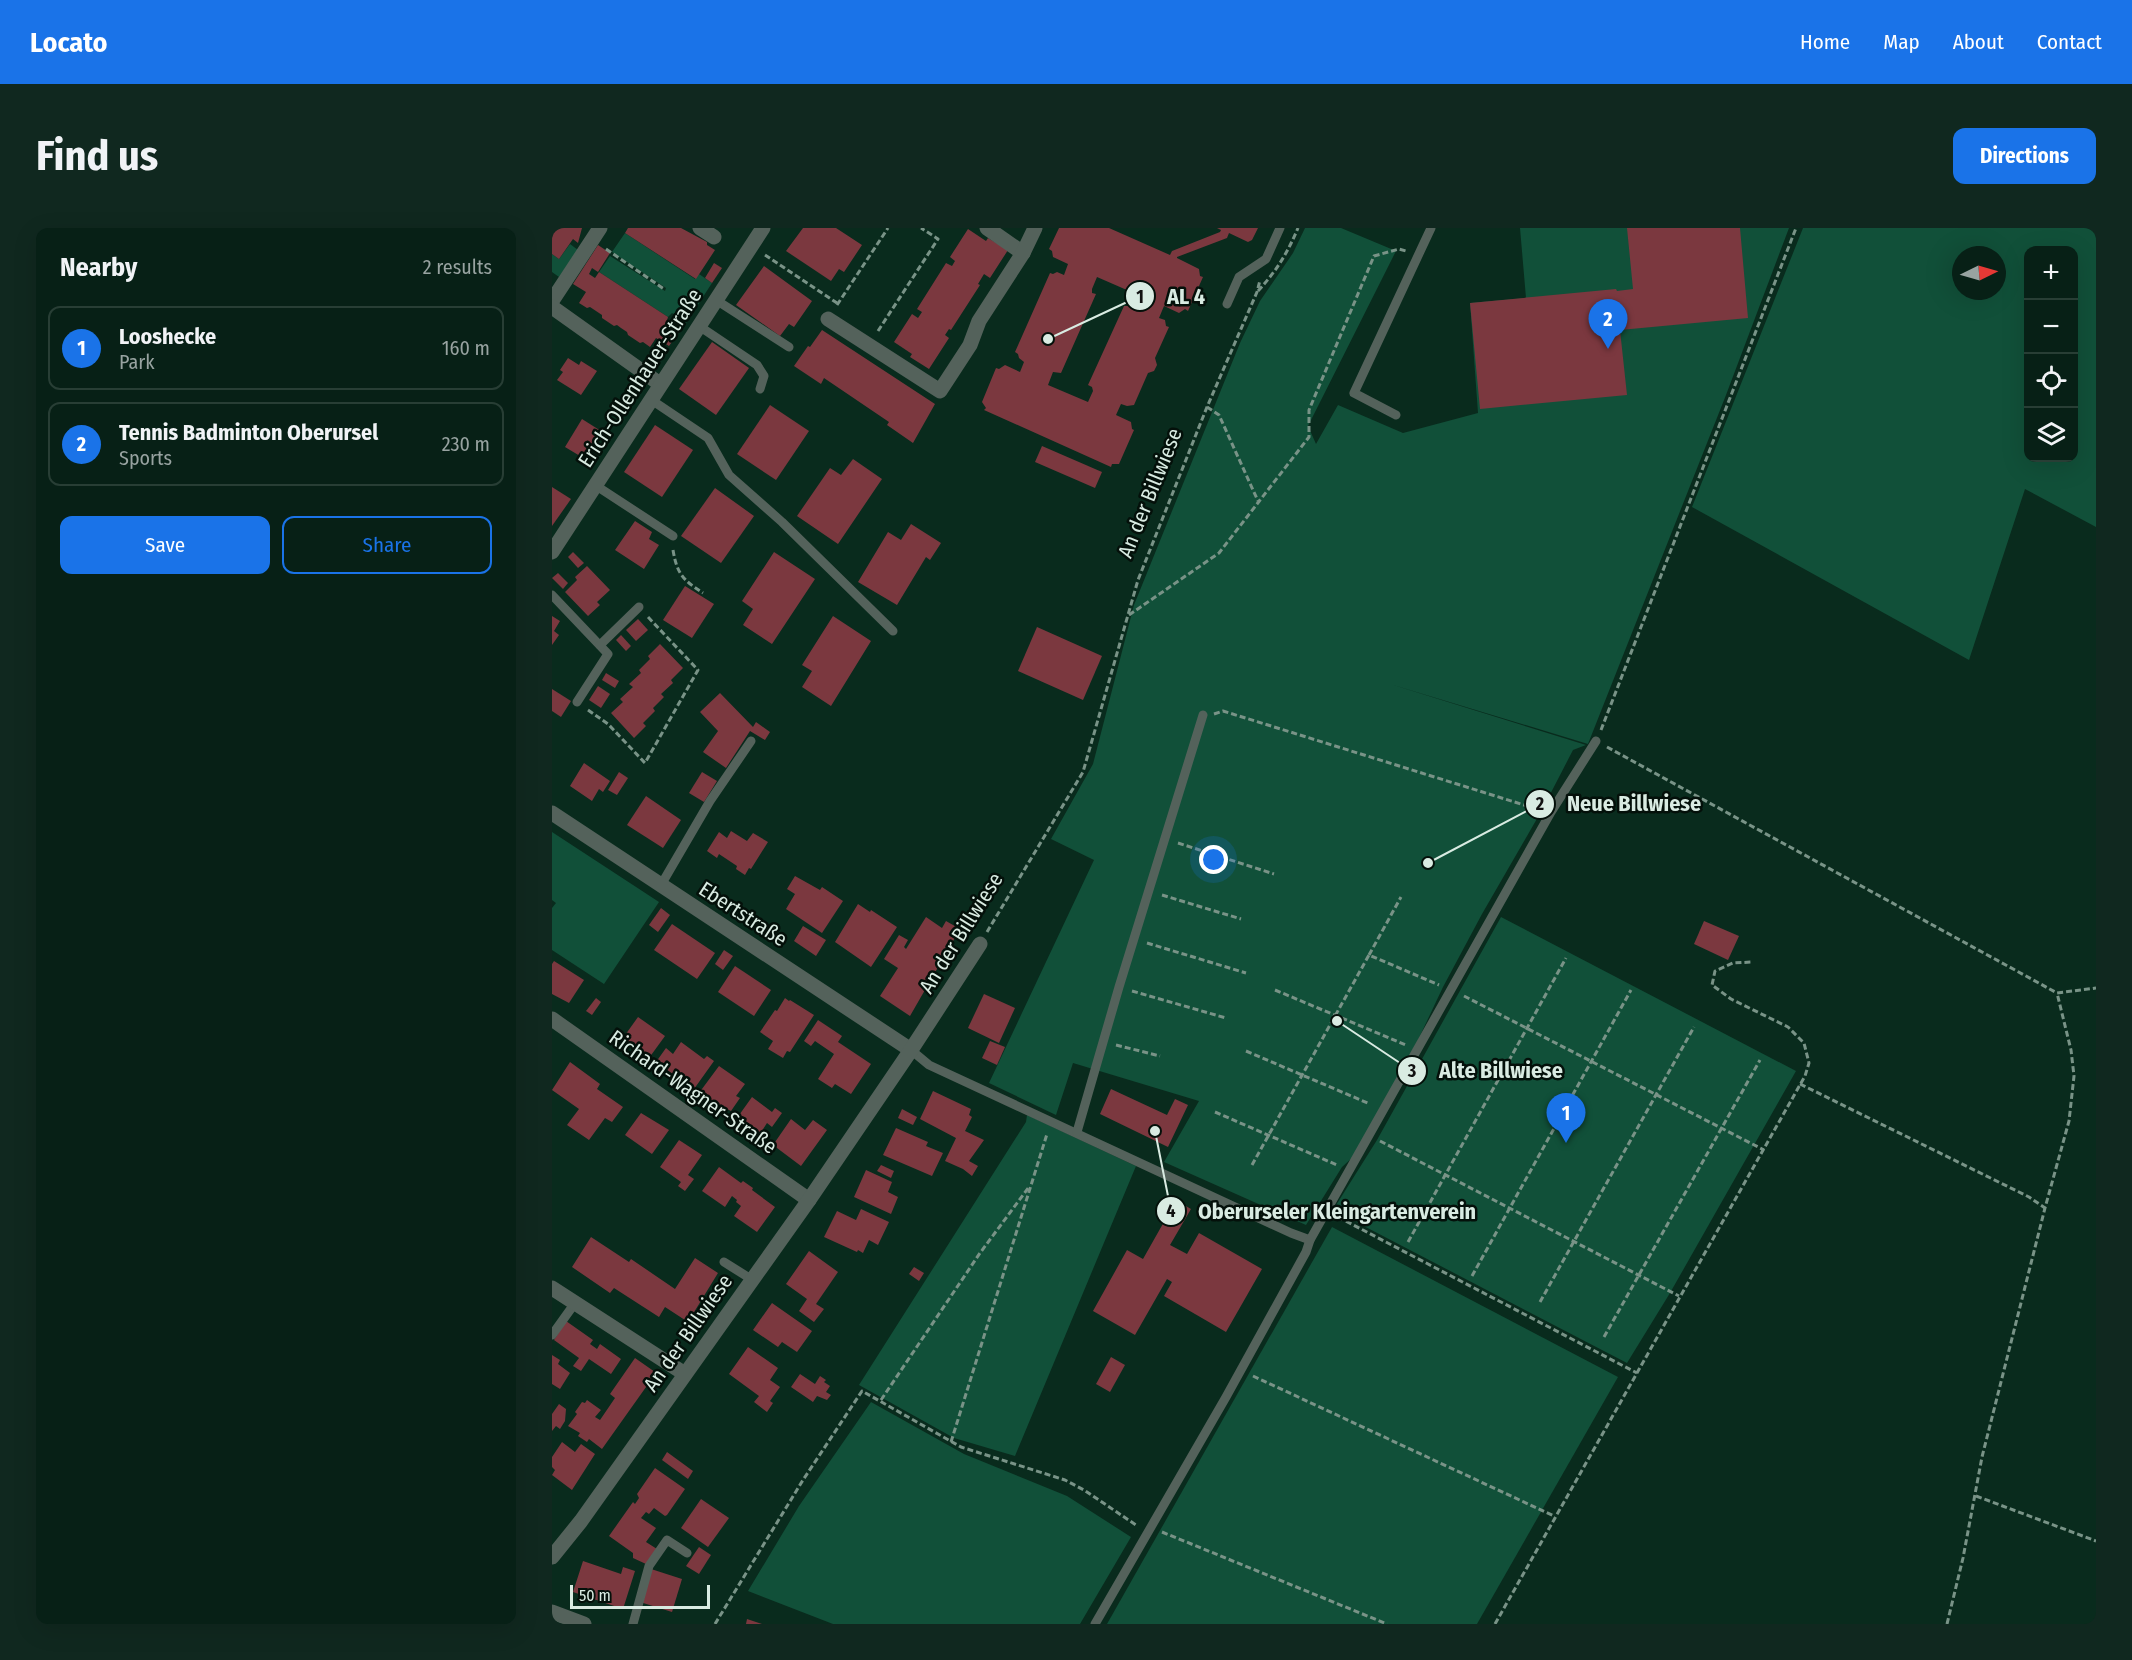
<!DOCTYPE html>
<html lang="en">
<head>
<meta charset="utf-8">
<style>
  body { margin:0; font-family:"Fira Sans Condensed",sans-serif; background:#10281f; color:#f1f3f6 }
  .controls { position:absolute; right:18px; top:18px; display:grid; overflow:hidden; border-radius:12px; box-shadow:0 6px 24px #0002 }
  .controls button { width:54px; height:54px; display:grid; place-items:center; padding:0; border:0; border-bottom:2px solid #283e35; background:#072016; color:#f1f3f6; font:30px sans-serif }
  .compass { position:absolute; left:1400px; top:18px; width:54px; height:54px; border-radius:50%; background:#072016; box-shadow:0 6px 24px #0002; rotate:85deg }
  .scale { position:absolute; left:18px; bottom:15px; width:140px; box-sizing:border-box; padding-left:6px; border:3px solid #d9ebe2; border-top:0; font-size:16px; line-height:21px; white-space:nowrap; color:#d9ebe2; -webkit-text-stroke:4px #04100a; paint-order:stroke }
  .you { position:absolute; left:662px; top:632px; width:21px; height:21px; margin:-15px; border:4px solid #fff; border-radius:50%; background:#1a73e8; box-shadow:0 0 0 9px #1a73e833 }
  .badge { display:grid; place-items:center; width:39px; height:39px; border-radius:50%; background:#1a73e8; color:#fff; font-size:20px; font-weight:700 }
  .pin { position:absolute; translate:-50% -50px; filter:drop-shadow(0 2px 3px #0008) }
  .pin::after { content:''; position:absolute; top:32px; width:21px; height:18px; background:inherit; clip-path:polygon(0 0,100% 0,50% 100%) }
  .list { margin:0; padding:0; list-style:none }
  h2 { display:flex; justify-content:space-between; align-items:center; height:78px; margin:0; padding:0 24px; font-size:26px }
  h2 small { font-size:20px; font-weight:400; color:#98a3a1 }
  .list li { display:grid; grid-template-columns:39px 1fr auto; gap:18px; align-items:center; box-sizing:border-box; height:84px; margin:0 12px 12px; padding:0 12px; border:2px solid #283e35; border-radius:12px }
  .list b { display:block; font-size:22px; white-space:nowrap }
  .list p { margin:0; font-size:20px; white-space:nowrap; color:#98a3a1 }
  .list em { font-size:20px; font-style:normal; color:#98a3a1 }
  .actions { display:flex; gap:12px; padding:18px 24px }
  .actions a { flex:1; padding:14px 0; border:2px solid #1a73e8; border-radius:12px; text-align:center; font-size:21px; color:#1a73e8 }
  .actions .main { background:#1a73e8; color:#fff }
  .icon { flex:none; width:33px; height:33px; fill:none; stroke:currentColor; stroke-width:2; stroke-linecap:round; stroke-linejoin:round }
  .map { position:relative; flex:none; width:1544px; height:1396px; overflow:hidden; border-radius:12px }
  header { display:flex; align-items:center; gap:36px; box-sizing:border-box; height:84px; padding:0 30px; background:#1a73e8; color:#fff }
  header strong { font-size:28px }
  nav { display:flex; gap:33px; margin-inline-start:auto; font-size:21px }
  .intro { display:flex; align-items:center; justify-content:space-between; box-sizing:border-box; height:144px; padding:0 36px }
  h1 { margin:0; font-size:42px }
  .button { padding:15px 27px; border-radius:12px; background:#1a73e8; color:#fff; font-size:21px; font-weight:700 }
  main { display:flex; gap:36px; padding:0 36px }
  aside { flex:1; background:#072016; border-radius:12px; box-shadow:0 6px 24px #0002 }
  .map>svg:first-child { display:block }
  .green { fill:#115039; fill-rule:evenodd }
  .building { fill:#7b383f; fill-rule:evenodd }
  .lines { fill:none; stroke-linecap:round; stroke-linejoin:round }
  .path { stroke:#799387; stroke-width:3; stroke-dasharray:6 3; stroke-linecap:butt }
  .service { stroke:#54625b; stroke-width:9 }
  .minor { stroke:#54625b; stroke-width:15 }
  .labels { text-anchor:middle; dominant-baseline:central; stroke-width:5; stroke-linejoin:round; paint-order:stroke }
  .street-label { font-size:21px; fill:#d9ebe2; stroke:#04100a }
  .leader { fill:none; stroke:#d9ebe2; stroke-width:2 }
  .callout-dot { fill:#d9ebe2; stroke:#04100a; stroke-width:2 }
  .mark-label { font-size:18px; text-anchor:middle; font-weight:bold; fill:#111 }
  .callout-label { font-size:22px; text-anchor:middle; font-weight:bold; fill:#d9ebe2; stroke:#04100a; stroke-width:5; stroke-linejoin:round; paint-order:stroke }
</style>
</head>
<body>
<header>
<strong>Locato</strong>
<nav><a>Home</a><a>Map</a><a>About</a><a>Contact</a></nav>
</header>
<div class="intro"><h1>Find us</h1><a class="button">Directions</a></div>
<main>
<aside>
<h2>Nearby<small>2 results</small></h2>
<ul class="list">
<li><span class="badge">1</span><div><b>Looshecke</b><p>Park</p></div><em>160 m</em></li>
<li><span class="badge">2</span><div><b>Tennis Badminton Oberursel</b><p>Sports</p></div><em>230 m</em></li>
</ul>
<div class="actions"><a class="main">Save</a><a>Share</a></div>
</aside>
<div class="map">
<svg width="1544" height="1396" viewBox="0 0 1544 1396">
  <rect width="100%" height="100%" fill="#092b1d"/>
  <g class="green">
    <path d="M753,0h36l55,23 -88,175 8,18 22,-39 65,28 75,-20 -8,-110 56,-5 -6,-70h269l-63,167 -138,349 -198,-60 196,61 -13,5 -31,60 -60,104 -39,73 -25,53 -65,117 -11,10 -36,58 -142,-63 35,-61 -126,-38 -17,52 -67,-32 105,-223 -43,-21 42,-75 41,-159 106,-262 20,-42 33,-48z"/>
    <path d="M1251,0h293v299l-71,-38 -56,171 -277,-153zM1476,22h46v208h-46zM1409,27h36v36h-36z"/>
    <path d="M73,5l70,46 4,-5 13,9 -26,40 -14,-10 -4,4 -69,-45 11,-16 55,35 1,-3 -54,-36z"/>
    <path d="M18,16l8,6 -19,27 -7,-5v-18l7,5z"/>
    <path d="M0,604l107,70 -55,82 -52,-34v-42l4,-5 -4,-3z"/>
    <path d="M949,689l295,154 -126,222 -43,70 -294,-153 44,-70z"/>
    <path d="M475,887l109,51 -121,290 -61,-18 -95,-53 167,-263z"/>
    <path d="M780,999l286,150 -141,247h-370z"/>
    <path d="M319,1174l93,52 103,42 64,41 -51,87h-247l-85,-33 51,-85z"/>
  </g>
  <g class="building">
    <path d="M0,0h30l-4,15 -5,-4 -14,20 -7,-5z"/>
    <path d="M76,0h53l26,14v3l8,5 -19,29 -71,-46z"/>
    <path d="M251,0h33l26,17 -18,27 -5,-3 -8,12 -45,-30z"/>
    <path d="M507,0h50l61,27 2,-4 48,-19 1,-2 -4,-2h41l-6,12 -4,2 -19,-9 -2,5 -50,19v1l22,11 1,7 3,1 -15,34 -3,-2 -6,4 -15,-7 -5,12 6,2 1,6 3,1 -14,31 2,7 -3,6 -6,2 -14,32 -7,1 -6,-2 -5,11 15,7 1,7 2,1 -15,34h-7l-1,3 -127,-57 2,-2 -4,-6 14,-34 3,1 6,-4 15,7 4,-10 -5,-4 -1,-4 -3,-2 35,-79 3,1 4,-2 7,3 4,-11 -15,-7 -1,-6 -3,-2zM545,49l39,17 -5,12h-7l-36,79 4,2 1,4 -5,11 -40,-17 5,-13 8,1 35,-79 -4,-1v-4z"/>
    <path d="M1075,0h113l8,90 -128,12 7,65 -147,14 -10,-106 146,-14 1,2 16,-2z"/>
    <path d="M416,1l18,12 2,-3 20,12 -18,28 -6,-4 -6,10 2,1 -29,45 -2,-1 -4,6 4,3 -20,31 -19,-12 2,-3 -18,-12 18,-28 6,4 4,-6 -5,-3 29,-46 6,3 3,-5 -5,-4z"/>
    <path d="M46,17l12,8 -12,19 -6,-4 -3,6 6,4 4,-6 69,45 -2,7 13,8 -10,14 -13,-8 -6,9 -7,-5 -3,1 -12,-8 -1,-3 -6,-4 -4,-3 -3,1 -12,-8v-3l-12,-8 -3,1 -8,-5 7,-11 -13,-8z"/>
    <path d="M162,35l8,5 -10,15 -7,-5z"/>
    <path d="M212,38l48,35 -18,26 -5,-3 -9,12 -44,-31z"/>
    <path d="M270,102l113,74 -22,39 -26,-18 2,-3 -65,-44 -3,6 -27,-18 14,-20 2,1z"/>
    <path d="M160,114l37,26 -33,47 -37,-26z"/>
    <path d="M16,130l11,7 2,-4 16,10 -16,24 -24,-15 6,-8 -3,-2z"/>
    <path d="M218,177l39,26 -33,49 -39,-26z"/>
    <path d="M30,191l19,12 -16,28 -20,-12z"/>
    <path d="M103,197l38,25 -31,47 -38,-25z"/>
    <path d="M490,218l60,26 -7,16 -60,-26z"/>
    <path d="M301,231l29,20 -44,65 -41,-28 33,-48 11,7z"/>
    <path d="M0,259l19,12 -19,27z"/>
    <path d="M163,260l39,28 -33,47 -40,-27z"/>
    <path d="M83,293l17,11 -3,7 10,6 -15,24 -29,-19z"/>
    <path d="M359,296l30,19 -11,17 -4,-3 -29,48 -39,-23 30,-50 13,8z"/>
    <path d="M21,324l11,11 -6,5 -10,-11z"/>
    <path d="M222,324l41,27 -43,65 -29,-19 10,-16 -11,-8z"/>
    <path d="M35,338l23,24 -13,12 3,3 -12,11 -23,-24 12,-12 -2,-3z"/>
    <path d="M6,345l10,10 -5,6 -11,-11z"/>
    <path d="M133,358l29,18 -22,34 -29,-18z"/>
    <path d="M0,388l8,5 -6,10 5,4 -7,10z"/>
    <path d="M281,388l38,25 -40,65 -29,-19 10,-16 -10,-6z"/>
    <path d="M86,391l10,11 -12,11 -10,-11z"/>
    <path d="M485,399l65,29 -19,44 -65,-29z"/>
    <path d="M69,407l10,11 -5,5 -10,-11z"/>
    <path d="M108,416l23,24 -12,12 2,3 -12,11 3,3 -11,11 2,3 -12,12 3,3 -12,12 -23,-25 12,-11 -3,-3 13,-12 -4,-3 12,-11 -2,-3 11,-11 -2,-3z"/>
    <path d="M54,445l13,8 -4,7 -13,-8z"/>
    <path d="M46,458l12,8 -9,14 -12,-8z"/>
    <path d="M0,461l19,12 -10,16 -9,-6z"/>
    <path d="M168,465l33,34 3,-5 14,10 -5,8 -15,-9 -24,37 -23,-16 15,-21 -18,-19z"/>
    <path d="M32,535l26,18 -7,11 -4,-3 -7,12 -22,-15z"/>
    <path d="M67,544l9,6 -11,17 -9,-5z"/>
    <path d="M150,544l15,9 -13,21 -15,-9z"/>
    <path d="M94,568l35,24 -18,28 -36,-23z"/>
    <path d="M179,603l16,10 6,-8 15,9 -17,27 -2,-1 -4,7 -9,-6 1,-3 -18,-12 -2,4 -10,-7 12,-19 8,6z"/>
    <path d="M243,648l25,14 2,-3 21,14 -21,32 -36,-24 9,-15 -8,-5z"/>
    <path d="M306,676l12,8 1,-2 26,17 -26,40 -36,-25z"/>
    <path d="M109,680l9,7 -12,17 -9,-7z"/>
    <path d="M374,689l16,11 4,-7 14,8 -50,87 -30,-20 18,-28 -14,-9 15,-24 9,5 -4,7 2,2z"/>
    <path d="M1152,693l35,15 -11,24 -34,-16z"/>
    <path d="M120,696l43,29 -18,26 -43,-29z"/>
    <path d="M251,698l23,14 -10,16 -22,-15z"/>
    <path d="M172,722l9,6 -10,14 -8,-6z"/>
    <path d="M2,733l30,19 -15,23 -17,-9v-30z"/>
    <path d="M183,738l36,24 -17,26 -36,-24z"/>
    <path d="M432,766l31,14 -16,35 -31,-15z"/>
    <path d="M44,770l5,4 -9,13 -6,-4z"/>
    <path d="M233,770l4,3 1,-1 24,15 -24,37 -3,-1 -4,7 -15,-9 5,-8 -13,-9 15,-22 2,1z"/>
    <path d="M86,789l27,19 -16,22 -26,-20z"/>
    <path d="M266,792l24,16 -4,6 33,22 -20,30 -16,-10 -3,4 -14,-9 16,-25 -19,-13 -4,5 -7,-5z"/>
    <path d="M438,813l15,6 -8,18 -15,-7z"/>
    <path d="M129,814l23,17 3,-3 7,5 -20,28 -38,-27 10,-14 7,6z"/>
    <path d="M18,834l30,22 -3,5 26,18 -11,15 -7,-4 -16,22 -22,-15 12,-16 -27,-19z"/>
    <path d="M167,838l26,18 -9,12 4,2 -9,13 -4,-2 -2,3 -26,-19z"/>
    <path d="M559,861l56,26 8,-16 13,6 -20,42 -68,-33z"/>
    <path d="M381,863l38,18 -2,6 3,2 -7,14 19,9 -15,21 9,5 -6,10 -9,-7 -18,-8 11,-23 -36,-19z"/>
    <path d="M200,869l20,15 3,-4 7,5 -10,14 -5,-4 -7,11 -23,-16z"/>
    <path d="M350,881l15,8 -4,8 -15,-7z"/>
    <path d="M89,885l28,17 -17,24 -27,-19z"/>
    <path d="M239,891l14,11 8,-10 14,10 -26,36 -28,-21z"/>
    <path d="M344,900l32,14 -2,4 17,7 -11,23 -49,-21z"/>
    <path d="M127,912l23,15 -14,20 6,4 -9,12 -7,-5 3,-4 -21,-15z"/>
    <path d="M329,937l13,6 -3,7 -14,-7z"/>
    <path d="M167,939l22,16 2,-2 10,7 -1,2 23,17 -18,25 -23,-16 7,-10 -5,-4 1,-2 -5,-4 -7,11 -23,-16z"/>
    <path d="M314,942l26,12 -4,10 10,5 -7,17 -37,-17z"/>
    <path d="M620,970l19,11 -21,36 17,9 12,-21 63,36 -36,63 -62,-36 8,-14 -5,-3 -32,56 -42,-24 34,-61 16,9 26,-46 -4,-3z"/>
    <path d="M309,981l28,13 -11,23 -9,-5 -6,13 -5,-3 -1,2 -33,-15 13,-26 19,9z"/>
    <path d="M39,1009l38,25 2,-3 44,30 20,-31 23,15 -30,49 -23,-15 -6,10 -45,-29 -4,5 -38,-26z"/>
    <path d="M257,1023l29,21 -22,32 8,5 -10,13 -15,-11 8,-12 -21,-15z"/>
    <path d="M362,1039l10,6 -5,8 -10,-7z"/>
    <path d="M220,1075l40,28 -15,21 -15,-10 -4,5 -25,-17z"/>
    <path d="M14,1093l27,19 -3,4 7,5 3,-5 21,15 -10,15 -22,-15 -8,12 -8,-5 6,-8 -25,-18z"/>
    <path d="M196,1119l30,21 -8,12 10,7 -10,14 3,2 -6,9 -13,-10 5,-6 -30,-22z"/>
    <path d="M0,1127l8,5 -2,4 12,9 -10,16 -8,-5z"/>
    <path d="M559,1129l14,8 -15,27 -14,-8z"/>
    <path d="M83,1130l20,14 -4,8 -49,69 -13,-10 -2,3 -9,-6 2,-3 -12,-7 9,-12 -2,-2 7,-10 3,1 2,-3 14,10 -6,7 5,3 15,-22 -5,-4z"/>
    <path d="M248,1146l15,10 5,-8 6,4 -2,2 6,4 -4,6 5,3 -4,5 -10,-4 -4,6 -22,-15z"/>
    <path d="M7,1176l7,5 -1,12 -5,8 -4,-3 -4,5v-17z"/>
    <path d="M10,1214l13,10 6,-8 14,10 -23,36 -20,-15 3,-5 -3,-3v-10z"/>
    <path d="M115,1224l26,19 -5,8 -26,-19z"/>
    <path d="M103,1240l30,21 -18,26 -2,1 -11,-8 -5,6 -3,-2 -5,6 15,10 -10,14 11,7 -11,15 -13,-6v-5l-24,-17 24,-34 2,2 4,-6 -2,-4z"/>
    <path d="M149,1271l28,19 -21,29 -27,-19z"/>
    <path d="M147,1319l12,8 -12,19 -13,-8z"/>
    <path d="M31,1333l38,13 2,-7 12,4 -12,38 -50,-17z"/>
    <path d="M99,1341l31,10 -10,33 -32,-10z"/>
    <path d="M195,1391l15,5h-16z"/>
  </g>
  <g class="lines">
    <g class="path">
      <path d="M54,21l58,40"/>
      <path d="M213,27l72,48"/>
      <path d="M706,63c19,-21 29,-37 40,-63"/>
      <path d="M285,77l51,-77"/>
      <path d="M326,103l60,-92 -17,-11"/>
      <path d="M655,179l12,8 39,86"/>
      <path d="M121,322c4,24 10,30 30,43"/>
      <path d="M577,387l90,-62 90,-116v-27l65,-154 25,-7 7,2"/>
      <path d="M36,482l20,14 37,39 53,-93 -50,-53"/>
      <path d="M662,486l9,-3 314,98"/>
      <path d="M1049,502l195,-502"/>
      <path d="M1055,519l450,246 39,-5"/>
      <path d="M626,615l96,31"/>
      <path d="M610,667l79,24"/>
      <path d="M435,704l96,-160 55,-192 69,-173 50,-115 3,-12"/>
      <path d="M595,715l99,30"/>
      <path d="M817,727l32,-58"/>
      <path d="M723,762l131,55"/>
      <path d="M580,763l94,27"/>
      <path d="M912,768l300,154"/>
      <path d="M564,817l44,11"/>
      <path d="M694,823l124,53"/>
      <path d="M1248,856l229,113 16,11"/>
      <path d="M663,884l122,53"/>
      <path d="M828,913l299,155"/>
      <path d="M700,937l117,-210 70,30"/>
      <path d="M786,989l299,156"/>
      <path d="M856,1014l158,-284"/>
      <path d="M920,1048l159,-286"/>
      <path d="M988,1074l154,-275"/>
      <path d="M1052,1109l156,-277"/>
      <path d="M701,1148l301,140"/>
      <path d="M329,1172l99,-147 49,-66"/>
      <path d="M399,1214l96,-308"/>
      <path d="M1424,1268l120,45"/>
      <path d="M610,1304l225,92"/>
      <path d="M163,1396l88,-144 59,-89 99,56 104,33 19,10 52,35"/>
      <path d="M943,1396l310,-548 4,-13 -5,-20 -16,-16 -57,-28 -19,-14 3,-14 18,-8 19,-1"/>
      <path d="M1395,1396l16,-66 19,-101 63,-249 24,-87 5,-45 -3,-26 -14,-57"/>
    </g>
    <g class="service">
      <path d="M164,72l73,47"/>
      <path d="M675,76l12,-27 27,-18 14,-31"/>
      <path d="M147,98l58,39 7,11 -4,13"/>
      <path d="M98,171l58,39 21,37 53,47 111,109"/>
      <path d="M844,187l-42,-22 77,-165"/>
      <path d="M43,257l78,51"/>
      <path d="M0,367l56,59 -31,48"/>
      <path d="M48,417l39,-38"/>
      <path d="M109,657l49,-84 41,-60"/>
      <path d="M359,822l18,15 362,168 19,7"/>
      <path d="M525,904l42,-145 84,-272"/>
      <path d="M172,1034l27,17"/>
      <path d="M0,1107l23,-32"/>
      <path d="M81,1396l16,-58 18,-26 20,13"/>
      <path d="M543,1396l131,-227 80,-145 4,-12 241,-428 45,-71"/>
    </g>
    <g class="minor">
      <path d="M148,0l14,9"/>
      <path d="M435,0l36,25"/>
      <path d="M0,73l48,-73"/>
      <path d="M0,79l108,77"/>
      <path d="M276,91l112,72 30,-46 9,-24 44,-68 12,-25"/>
      <path d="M0,324l211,-324"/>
      <path d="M0,585l359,237"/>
      <path d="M0,791l257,181"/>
      <path d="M0,1060l133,86"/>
      <path d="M0,1329l29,-36 228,-321 102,-150 69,-106"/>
      <path d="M0,1384l32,12"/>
    </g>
  </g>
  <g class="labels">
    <g class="street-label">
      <text transform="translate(88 150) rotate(-57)">Erich-Ollenhauer-Straße</text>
      <text transform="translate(598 265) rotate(-68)">An der Billwiese</text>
      <text transform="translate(191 686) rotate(33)">Ebertstraße</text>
      <text transform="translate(409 705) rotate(-58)">An der Billwiese</text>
      <text transform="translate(141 864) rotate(35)">Richard-Wagner-Straße</text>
      <text transform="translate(136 1105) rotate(-55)">An der Billwiese</text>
    </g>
  </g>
  <path class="leader" d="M496 111L588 68M876 635L988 576M785 793L860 843M603 903L619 983"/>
  <g class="callout-dot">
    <circle cx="496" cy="111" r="6"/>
    <circle cx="876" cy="635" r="6"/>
    <circle cx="785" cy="793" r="6"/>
    <circle cx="603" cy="903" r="6"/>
    <circle cx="588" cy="68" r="15"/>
    <circle cx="988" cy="576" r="15"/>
    <circle cx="860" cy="843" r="15"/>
    <circle cx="619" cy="983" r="15"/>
  </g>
  <g class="mark-label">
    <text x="588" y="75">1</text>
    <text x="988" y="582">2</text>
    <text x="860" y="849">3</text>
    <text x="619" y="989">4</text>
  </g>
  <g class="callout-label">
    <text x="634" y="76">AL 4</text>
    <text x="1082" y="583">Neue Billwiese</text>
    <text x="949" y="850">Alte Billwiese</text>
    <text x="785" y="991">Oberurseler Kleingartenverein</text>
  </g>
</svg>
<div class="controls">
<button>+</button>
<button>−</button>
<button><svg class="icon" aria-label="locate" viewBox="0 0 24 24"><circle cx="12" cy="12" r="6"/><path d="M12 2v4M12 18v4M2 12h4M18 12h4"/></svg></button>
<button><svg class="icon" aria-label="layers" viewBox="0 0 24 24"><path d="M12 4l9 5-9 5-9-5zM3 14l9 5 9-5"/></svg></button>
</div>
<svg class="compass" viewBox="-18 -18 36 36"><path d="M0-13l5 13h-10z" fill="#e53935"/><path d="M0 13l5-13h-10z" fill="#98a3a1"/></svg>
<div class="scale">50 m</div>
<div class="you"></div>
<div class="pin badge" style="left:1014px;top:915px">1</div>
<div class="pin badge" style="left:1056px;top:121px">2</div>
</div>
</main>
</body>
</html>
